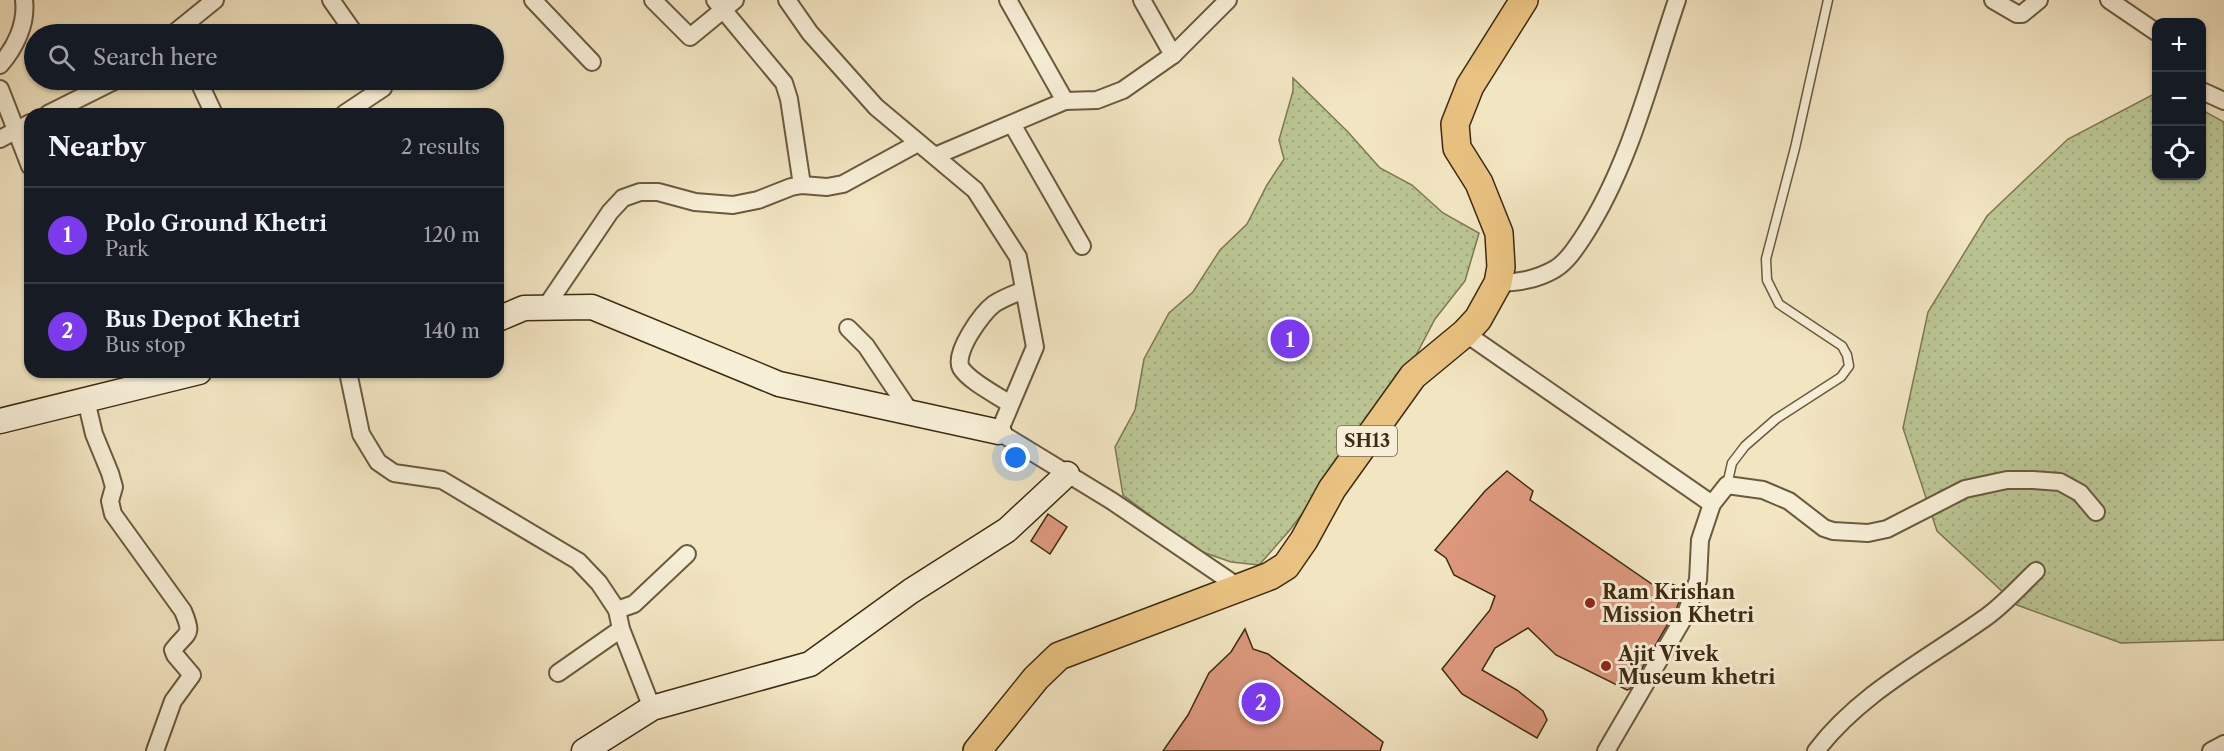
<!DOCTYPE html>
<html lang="en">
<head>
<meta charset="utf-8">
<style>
  body { margin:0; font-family:"Libre Caslon Text",serif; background:#20242c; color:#f1f3f6 }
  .controls { position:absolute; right:18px; top:18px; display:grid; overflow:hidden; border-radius:12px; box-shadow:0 2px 4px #0004 }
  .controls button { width:54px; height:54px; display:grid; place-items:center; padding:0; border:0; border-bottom:2px solid #363941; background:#171b24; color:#f1f3f6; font:30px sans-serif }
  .you { position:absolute; left:1016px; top:458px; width:21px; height:21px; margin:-15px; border:4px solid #fff; border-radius:50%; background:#1a73e8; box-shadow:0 0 0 9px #1a73e833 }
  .badge { display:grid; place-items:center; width:39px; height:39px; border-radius:50%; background:#7c3aed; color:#fff; font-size:20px; font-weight:700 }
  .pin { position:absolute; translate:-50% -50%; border:3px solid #fff; box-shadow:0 2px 6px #0006 }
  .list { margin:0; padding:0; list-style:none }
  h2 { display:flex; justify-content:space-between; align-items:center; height:78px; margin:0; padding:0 24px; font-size:26px }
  h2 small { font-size:20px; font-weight:400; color:#9ea1a6 }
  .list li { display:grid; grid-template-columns:39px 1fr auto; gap:18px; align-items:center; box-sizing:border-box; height:96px; padding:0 24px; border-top:2px solid #363941 }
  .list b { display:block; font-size:22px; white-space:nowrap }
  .list p { margin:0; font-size:20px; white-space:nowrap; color:#9ea1a6 }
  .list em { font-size:20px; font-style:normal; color:#9ea1a6 }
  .icon { flex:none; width:33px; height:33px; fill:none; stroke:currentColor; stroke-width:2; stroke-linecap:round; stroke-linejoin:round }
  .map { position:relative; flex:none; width:2224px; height:751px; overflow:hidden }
  .search { position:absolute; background:#171b24; box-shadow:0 2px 4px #0004; left:24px; top:24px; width:480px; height:66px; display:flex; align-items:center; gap:15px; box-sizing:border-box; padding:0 21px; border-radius:33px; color:#9ea1a6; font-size:22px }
  .panel { position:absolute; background:#171b24; box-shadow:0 2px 4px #0004; left:24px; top:108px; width:480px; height:270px; border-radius:18px }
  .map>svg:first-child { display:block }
  .green { fill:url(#green-dots); stroke:#7c7852; stroke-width:1.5 }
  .building { fill:#dd987e; stroke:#3d2b12; stroke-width:1.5 }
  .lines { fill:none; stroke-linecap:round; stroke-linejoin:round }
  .lane-casing { stroke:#6a5a3e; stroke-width:11 }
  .street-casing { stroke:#6a5a3e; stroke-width:20 }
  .secondary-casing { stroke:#3d2b12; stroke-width:27 }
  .primary-casing { stroke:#3d2b12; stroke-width:30 }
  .lane { stroke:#f7eed7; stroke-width:8 }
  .street { stroke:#f7eed7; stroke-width:16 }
  .secondary { stroke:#f7eed7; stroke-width:24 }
  .primary { stroke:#e9c281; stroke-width:27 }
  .poi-dot { fill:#8f2418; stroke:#f7eed7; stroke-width:2 }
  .labels { text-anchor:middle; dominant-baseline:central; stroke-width:6; stroke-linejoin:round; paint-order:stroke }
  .shield { fill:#f7eed7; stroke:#75664d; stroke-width:1.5 }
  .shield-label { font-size:18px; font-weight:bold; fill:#3d2b12 }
  .poi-label { font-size:20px; font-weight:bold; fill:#3d2b12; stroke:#f7eed7; text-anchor:start }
</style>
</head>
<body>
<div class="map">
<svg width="2224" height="751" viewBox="0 0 2224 751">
  <defs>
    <pattern id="green-dots" width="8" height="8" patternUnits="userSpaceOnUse" patternTransform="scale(1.5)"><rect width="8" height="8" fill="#bac593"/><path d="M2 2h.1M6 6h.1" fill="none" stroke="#a1a97e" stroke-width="1.8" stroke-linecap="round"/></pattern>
  </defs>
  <rect width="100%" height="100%" fill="#f2e5c2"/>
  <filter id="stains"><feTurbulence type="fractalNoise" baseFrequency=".00333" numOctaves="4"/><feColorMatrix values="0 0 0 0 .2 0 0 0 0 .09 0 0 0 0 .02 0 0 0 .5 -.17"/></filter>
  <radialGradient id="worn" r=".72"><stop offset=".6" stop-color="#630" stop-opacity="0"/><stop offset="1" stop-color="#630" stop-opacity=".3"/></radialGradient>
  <g class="green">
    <path d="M1293,78l55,54 32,36 32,17 31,28 36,20 -14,48 -30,38 -21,40 -93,130 -32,42 -30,34 -28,-3 -37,-13 -71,-54 -8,-48 20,-37 9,-51 25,-46 24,-21 27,-42 27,-26 20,-39 17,-26 -5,-19 14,-49z"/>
    <path d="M2156,93v83h46v-66l22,12v518l-103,3 -104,-38 -80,-74 -34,-103 25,-116 59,-96 81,-77z"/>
  </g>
  <g class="building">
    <path d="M1507,471l26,20 -3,9 132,91 2,-10 20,8 -8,21 -46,79 -3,1 -71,-35 -28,-27 -33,20 -13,22 35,20 26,21 4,9 -10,18 -75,-44 -20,-25 48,-59 5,-14 -41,-21 -8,-17 -11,-8 50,-59z"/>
    <path d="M1048,514l19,13 -17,27 -19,-13z"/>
    <path d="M1245,629l8,20 15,5 115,88 -3,9h-217l25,-36 21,-42 22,-21z"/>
  </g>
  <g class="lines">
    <g class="lane-casing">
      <path id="lane" d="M1727,485l5,-22 13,-17 31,-27 65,-42 8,-11 -2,-11 -5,-9 -63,-42 -12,-24 -1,-21 29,-111 33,-148"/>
    </g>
    <g class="street-casing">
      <g id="street">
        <path d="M331,0l24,34"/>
        <path d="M533,0l59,62"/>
        <path d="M653,0l37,37 45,-37"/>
        <path d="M715,0l69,83 5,16 13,86"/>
        <path d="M787,0l23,33 66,74 99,83 43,67 17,90 -36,85 113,69 128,87"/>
        <path d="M1008,0l57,101"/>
        <path d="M1142,0l31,55"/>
        <path d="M1993,0l24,14h5l17,-14"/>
        <path d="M2109,0l47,32"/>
        <path d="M173,34l42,-34"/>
        <path d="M0,65c15,-17 27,-41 24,-65"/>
        <path d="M198,80l16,34"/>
        <path d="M0,89l30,77"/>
        <path d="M2202,91l22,10"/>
        <path d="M48,114l68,-34"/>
        <path d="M344,114l39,-26v-8"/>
        <path d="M1012,124l70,122"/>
        <path d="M0,139l30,-16"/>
        <path d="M935,156l130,-55 32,-1 26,-10 50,-35 55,-55"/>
        <path d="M1498,283c21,-1 38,-3 57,-14 13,-8 22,-23 30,-35 45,-70 65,-155 92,-234"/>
        <path d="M545,308l65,-96 13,-14 17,-6h18l37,10 38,3 25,-5 33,-13 11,-2 25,2 16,-3 75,-41"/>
        <path d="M848,328l18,18 45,67"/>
        <path d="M1465,333l247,171"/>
        <path d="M348,372l13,62 17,28 16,11 48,7 136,81 21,22 18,27 4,19 31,79"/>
        <path d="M86,400l8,34 16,39 4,14 -4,14 3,13 70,97c11,26 4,20 -10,39l2,5 17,20 -19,26 -18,50"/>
        <path d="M1010,404c-13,-9 -40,-22 -49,-36 -8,-15 21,-55 33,-64 9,-6 20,-10 30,-14"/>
        <path d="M617,610l17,-6 53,-50"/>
        <path d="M558,673l63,-44"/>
        <path d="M1606,751l80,-137 12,-34 2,-40 12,-36 15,-19 36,5 26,11 35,27 9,3 35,2 19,-4 78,-40 42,-9h26l27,2 20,11 16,19"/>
        <path d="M1816,751c43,-57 108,-90 166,-131 20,-13 37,-33 54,-49"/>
        <path d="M2211,751l13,-7"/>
      </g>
    </g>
    <g class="secondary-casing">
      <g id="secondary">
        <path d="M498,319l26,-11 68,-1 187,77 220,48"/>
        <path d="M0,421l199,-49"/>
        <path d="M584,751l68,-43 158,-44 101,-73 96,-61 60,-56"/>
      </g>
    </g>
    <g class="primary-casing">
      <path id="primary" d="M977,751l59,-73 23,-22 211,-80 16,-10 18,-26 28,-51 81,-113 52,-43 13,-14 20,-36 3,-16 -2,-34 -20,-50 -22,-35 -2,-24 15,-38 54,-86"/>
    </g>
    <use href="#lane" class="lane"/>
    <use href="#street" class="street"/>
    <use href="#secondary" class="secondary"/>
    <use href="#primary" class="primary"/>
  </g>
  <g class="poi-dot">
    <circle cx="1590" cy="603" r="6"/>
    <circle cx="1606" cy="666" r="6"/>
  </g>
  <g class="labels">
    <rect class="shield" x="1337" y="426" width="60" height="30" rx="4.5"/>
    <g class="shield-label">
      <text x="1367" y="441">SH13</text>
    </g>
    <g class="poi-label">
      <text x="1602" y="592">Ram Krishan<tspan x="1602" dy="23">Mission Khetri</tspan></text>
      <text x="1618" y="654">Ajit Vivek<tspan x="1618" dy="23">Museum khetri</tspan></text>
    </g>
  </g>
  <rect width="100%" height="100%" filter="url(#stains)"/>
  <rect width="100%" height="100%" fill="url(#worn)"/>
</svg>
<div class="controls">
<button>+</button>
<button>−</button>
<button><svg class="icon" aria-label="locate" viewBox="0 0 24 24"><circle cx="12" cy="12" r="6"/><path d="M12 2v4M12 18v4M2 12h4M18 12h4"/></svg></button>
</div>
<div class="you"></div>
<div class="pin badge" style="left:1290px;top:339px">1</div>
<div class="pin badge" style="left:1261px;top:702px">2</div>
<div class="search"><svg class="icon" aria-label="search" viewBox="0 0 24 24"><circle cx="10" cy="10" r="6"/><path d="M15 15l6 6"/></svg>Search here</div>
<section class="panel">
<h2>Nearby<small>2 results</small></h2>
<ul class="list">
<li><span class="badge">1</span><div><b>Polo Ground Khetri</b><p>Park</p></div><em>120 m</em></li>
<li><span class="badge">2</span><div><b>Bus Depot Khetri</b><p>Bus stop</p></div><em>140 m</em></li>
</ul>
</section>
</div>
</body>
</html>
